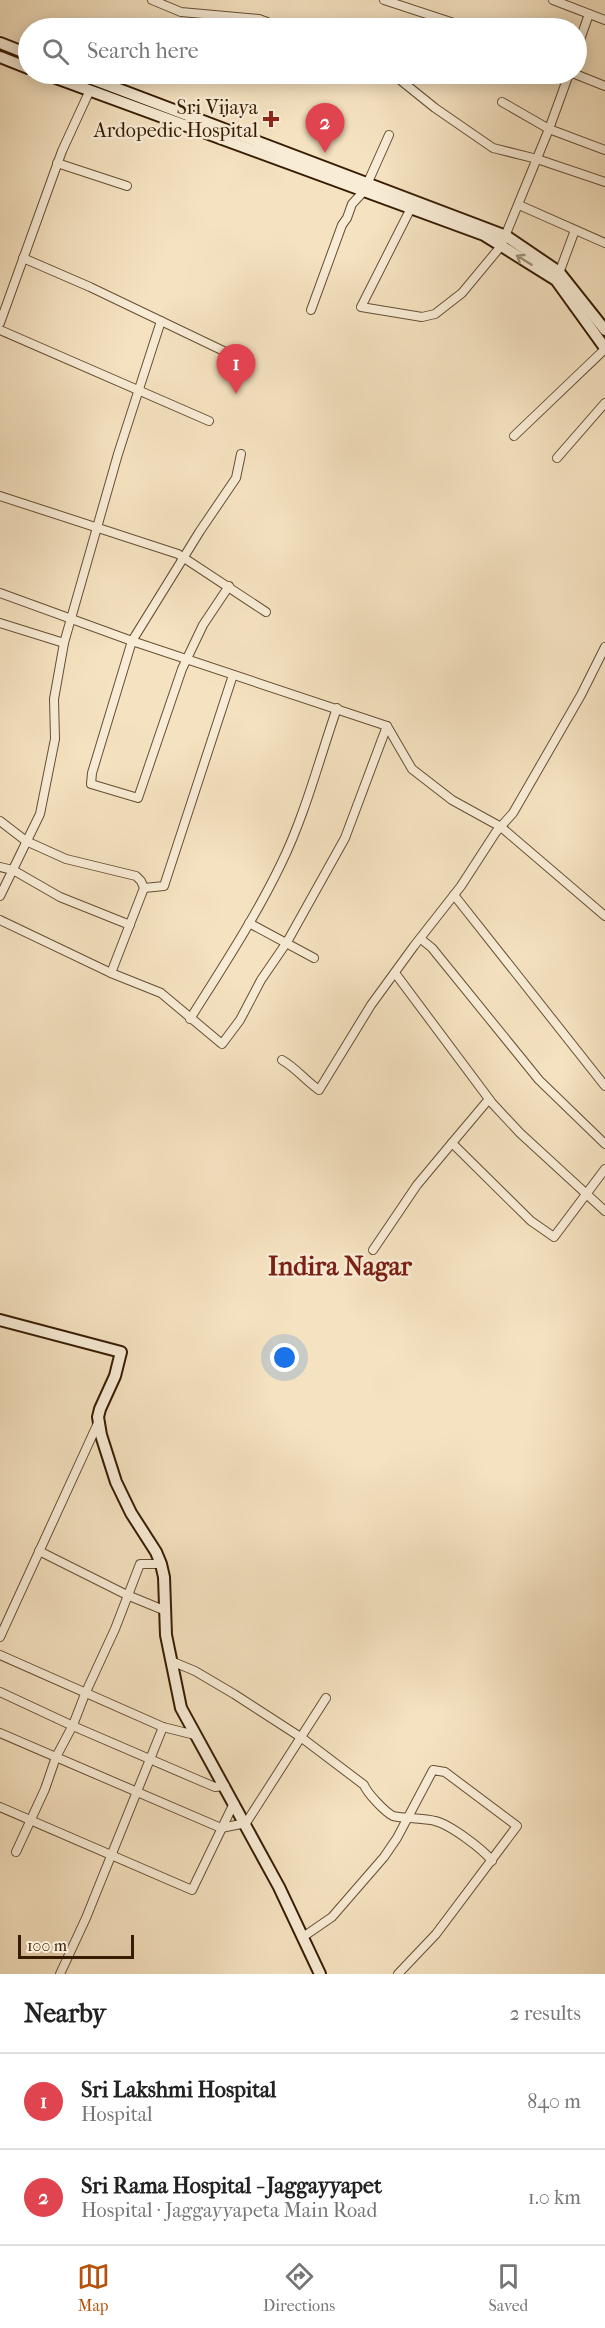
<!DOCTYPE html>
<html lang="en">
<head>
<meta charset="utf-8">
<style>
  body { margin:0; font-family:"IM FELL French Canon",serif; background:#f6f6f6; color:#222 }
  .scale { position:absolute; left:18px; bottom:15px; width:116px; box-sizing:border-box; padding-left:6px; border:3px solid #371c02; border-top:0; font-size:16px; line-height:21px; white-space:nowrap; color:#371c02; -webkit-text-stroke:4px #f8ecd6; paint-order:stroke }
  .you { position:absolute; left:285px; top:1358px; width:21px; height:21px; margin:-15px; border:4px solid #fff; border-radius:50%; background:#1a73e8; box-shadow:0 0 0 9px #1a73e833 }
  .badge { display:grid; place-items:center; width:39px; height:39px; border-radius:50%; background:#b45309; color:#fff; font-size:20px; font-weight:700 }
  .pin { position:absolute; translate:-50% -50px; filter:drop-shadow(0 2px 3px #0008) }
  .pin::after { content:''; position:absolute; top:32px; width:21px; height:18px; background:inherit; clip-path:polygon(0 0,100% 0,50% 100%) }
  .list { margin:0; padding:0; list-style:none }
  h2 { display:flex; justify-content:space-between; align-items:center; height:78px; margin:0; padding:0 24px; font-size:26px }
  h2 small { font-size:20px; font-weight:400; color:#767676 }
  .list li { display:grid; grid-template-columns:39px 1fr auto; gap:18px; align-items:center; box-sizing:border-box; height:96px; padding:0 24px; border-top:2px solid #e0e0e0 }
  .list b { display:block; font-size:22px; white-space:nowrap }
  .list p { margin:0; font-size:20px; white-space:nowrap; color:#767676 }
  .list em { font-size:20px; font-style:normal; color:#767676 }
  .icon { flex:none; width:33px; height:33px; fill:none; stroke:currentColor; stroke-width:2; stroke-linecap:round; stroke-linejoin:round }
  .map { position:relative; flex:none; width:605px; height:1974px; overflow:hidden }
  .search { position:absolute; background:#fff; box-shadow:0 3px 15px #0003; left:18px; right:18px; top:18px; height:66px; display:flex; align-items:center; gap:15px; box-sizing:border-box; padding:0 21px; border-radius:33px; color:#767676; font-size:22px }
  .sheet { height:270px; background:#fff }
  nav { display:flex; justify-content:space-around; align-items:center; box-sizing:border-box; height:84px; border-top:2px solid #e0e0e0; background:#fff; font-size:16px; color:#767676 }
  nav a { display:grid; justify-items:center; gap:3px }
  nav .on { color:#b45309 }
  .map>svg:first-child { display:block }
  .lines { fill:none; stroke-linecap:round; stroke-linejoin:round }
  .minor-casing { stroke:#664e32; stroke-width:10 }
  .secondary-casing { stroke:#371c02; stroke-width:14 }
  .minor { stroke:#f8ecd6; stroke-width:8 }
  .secondary { stroke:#f8ecd6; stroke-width:10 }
  .oneway { stroke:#a18e77 }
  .poi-dot { fill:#8f2418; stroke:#f8ecd6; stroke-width:2 }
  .labels { text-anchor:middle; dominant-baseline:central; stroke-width:5; stroke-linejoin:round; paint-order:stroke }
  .poi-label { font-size:20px; fill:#371c02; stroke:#f8ecd6; text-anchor:end }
  .district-label { font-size:26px; font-weight:bold; fill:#7a1f14; stroke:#f8ecd6 }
</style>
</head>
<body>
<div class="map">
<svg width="605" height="1974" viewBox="0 0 605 1974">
  <rect width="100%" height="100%" fill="#f5e2c0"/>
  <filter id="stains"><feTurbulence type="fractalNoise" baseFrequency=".00333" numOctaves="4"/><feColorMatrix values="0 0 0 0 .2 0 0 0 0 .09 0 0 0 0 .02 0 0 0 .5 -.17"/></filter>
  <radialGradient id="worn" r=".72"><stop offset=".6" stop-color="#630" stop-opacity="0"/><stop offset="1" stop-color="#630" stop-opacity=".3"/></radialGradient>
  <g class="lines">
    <g class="minor-casing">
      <g id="minor">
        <path d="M152,0l29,12 78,7 8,3 6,6"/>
        <path d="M384,0l76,25 5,3"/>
        <path d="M553,0l52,20"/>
        <path d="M576,51l13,-37"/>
        <path d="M344,74l55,5 36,29 58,40 44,11 68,23"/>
        <path d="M575,74l30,12"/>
        <path d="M502,102l47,27 56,21"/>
        <path d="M57,163l70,23"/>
        <path d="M519,205l86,38"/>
        <path d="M411,208l-50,99 61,10 13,-3 27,-21 39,-47 48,-117 20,-55"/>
        <path d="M23,258l67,29 142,68"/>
        <path d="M558,276l17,-46"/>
        <path d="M311,310l31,-85 5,-7 5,-14 12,-13 25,-56"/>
        <path d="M0,323l62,-172 28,-61"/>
        <path d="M0,330l209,91"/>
        <path d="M514,436l91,-87"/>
        <path d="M557,458l48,-55"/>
        <path d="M0,496l178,58 88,58"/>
        <path d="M229,586l-26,39 -21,44 -44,129 -47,-14 1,-11 40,-132 68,-110 36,-53 5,-24"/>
        <path d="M0,593l132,48 255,85 25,43 40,31 49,27 104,89"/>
        <path d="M0,623l64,20"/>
        <path d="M0,821l26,20 40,18 70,17 5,5 3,7 -33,85"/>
        <path d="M0,867l13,3 47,27 70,28"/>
        <path d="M144,888l20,-2 69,-211"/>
        <path d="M454,895l151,191"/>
        <path d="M0,896l40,-82 15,-75 -1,-40 10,-56 54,-189 43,-133"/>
        <path d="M0,920l111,53 50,20 61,51 18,-24 21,-40 26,-38 58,-104 42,-112"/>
        <path d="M249,923l65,35"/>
        <path d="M421,939l11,9 107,132 66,64"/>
        <path d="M395,973l97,130 28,30 85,78"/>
        <path d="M190,1019c32,-51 65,-101 91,-155 24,-49 38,-104 56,-156"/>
        <path d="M282,1060c14,8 23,20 37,30l52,-85 43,-59 47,-60 35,-54 17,-19 68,-118 24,-48"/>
        <path d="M489,1099l-37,44 79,78 23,16 51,-68"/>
        <path d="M373,1250l44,-65 35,-42"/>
        <path d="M39,1551l88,44 39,16"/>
        <path d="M0,1637l98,-214"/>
        <path d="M0,1655l163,72 32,8"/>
        <path d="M171,1661l24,10 39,23 68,44 62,47c3,8 21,27 29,31 5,2 33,2 42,5 14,3 48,28 57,40"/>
        <path d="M0,1692l73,34 123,53 19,8 10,-1"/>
        <path d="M0,1733l221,95 25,-5 80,-125"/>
        <path d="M0,1807l192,83 42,-87"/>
        <path d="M16,1852l29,-63 11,-32 17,-32 12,-31 30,-65 25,-65h21"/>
        <path d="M303,1937l29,-20 52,-60 13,-19 36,-68 12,2 72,54 -81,108 -38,40"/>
        <path d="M60,1974l26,-56 77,-191"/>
      </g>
    </g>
    <g class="secondary-casing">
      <g id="secondary">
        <path d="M0,43l28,11"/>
        <path d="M0,57l28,11"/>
        <path d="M45,74l439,161 72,45 49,68"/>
        <path d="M79,74l427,162 53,36 46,58"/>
        <path d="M0,1320l121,32 -6,24 -15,33 -2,8 3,18 15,47 15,31 25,39 5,12 3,13 2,58 15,73 98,179 41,87"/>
      </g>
    </g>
    <use href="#minor" class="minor"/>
    <use href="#secondary" class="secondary"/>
  </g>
  <defs><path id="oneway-shaft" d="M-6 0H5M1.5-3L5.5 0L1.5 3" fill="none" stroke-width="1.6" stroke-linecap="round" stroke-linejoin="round" transform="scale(1.5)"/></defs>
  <use class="oneway" href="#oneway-shaft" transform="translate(524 260) rotate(-148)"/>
  <path class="poi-dot" d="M268 110h6v6h6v6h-6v6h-6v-6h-6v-6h6z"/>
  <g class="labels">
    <g class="poi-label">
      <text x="258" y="107">Sri Vijaya<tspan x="258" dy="23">Ardopedic Hospital</tspan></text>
    </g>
    <g class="district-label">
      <text x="340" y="1266">Indira Nagar</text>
    </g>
  </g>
  <rect width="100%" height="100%" filter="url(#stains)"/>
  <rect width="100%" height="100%" fill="url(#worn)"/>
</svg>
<div class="scale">100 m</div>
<div class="you"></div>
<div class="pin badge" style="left:236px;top:394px;background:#e0444e">1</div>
<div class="pin badge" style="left:325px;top:153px;background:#e0444e">2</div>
<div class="search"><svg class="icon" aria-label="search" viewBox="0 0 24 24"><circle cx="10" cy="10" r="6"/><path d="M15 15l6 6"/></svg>Search here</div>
</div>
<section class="sheet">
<h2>Nearby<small>2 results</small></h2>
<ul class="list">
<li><span class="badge" style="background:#e0444e">1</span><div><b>Sri Lakshmi Hospital</b><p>Hospital</p></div><em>840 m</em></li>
<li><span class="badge" style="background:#e0444e">2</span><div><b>Sri Rama Hospital - Jaggayyapet</b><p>Hospital · Jaggayyapeta Main Road</p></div><em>1.0 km</em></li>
</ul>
</section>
<nav>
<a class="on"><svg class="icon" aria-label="map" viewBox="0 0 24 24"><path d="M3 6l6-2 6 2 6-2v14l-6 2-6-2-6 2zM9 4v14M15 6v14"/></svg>Map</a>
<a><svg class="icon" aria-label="directions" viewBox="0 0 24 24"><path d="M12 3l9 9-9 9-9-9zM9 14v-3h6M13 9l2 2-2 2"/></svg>Directions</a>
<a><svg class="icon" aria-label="saved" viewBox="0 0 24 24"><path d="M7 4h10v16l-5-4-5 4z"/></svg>Saved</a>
</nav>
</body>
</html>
